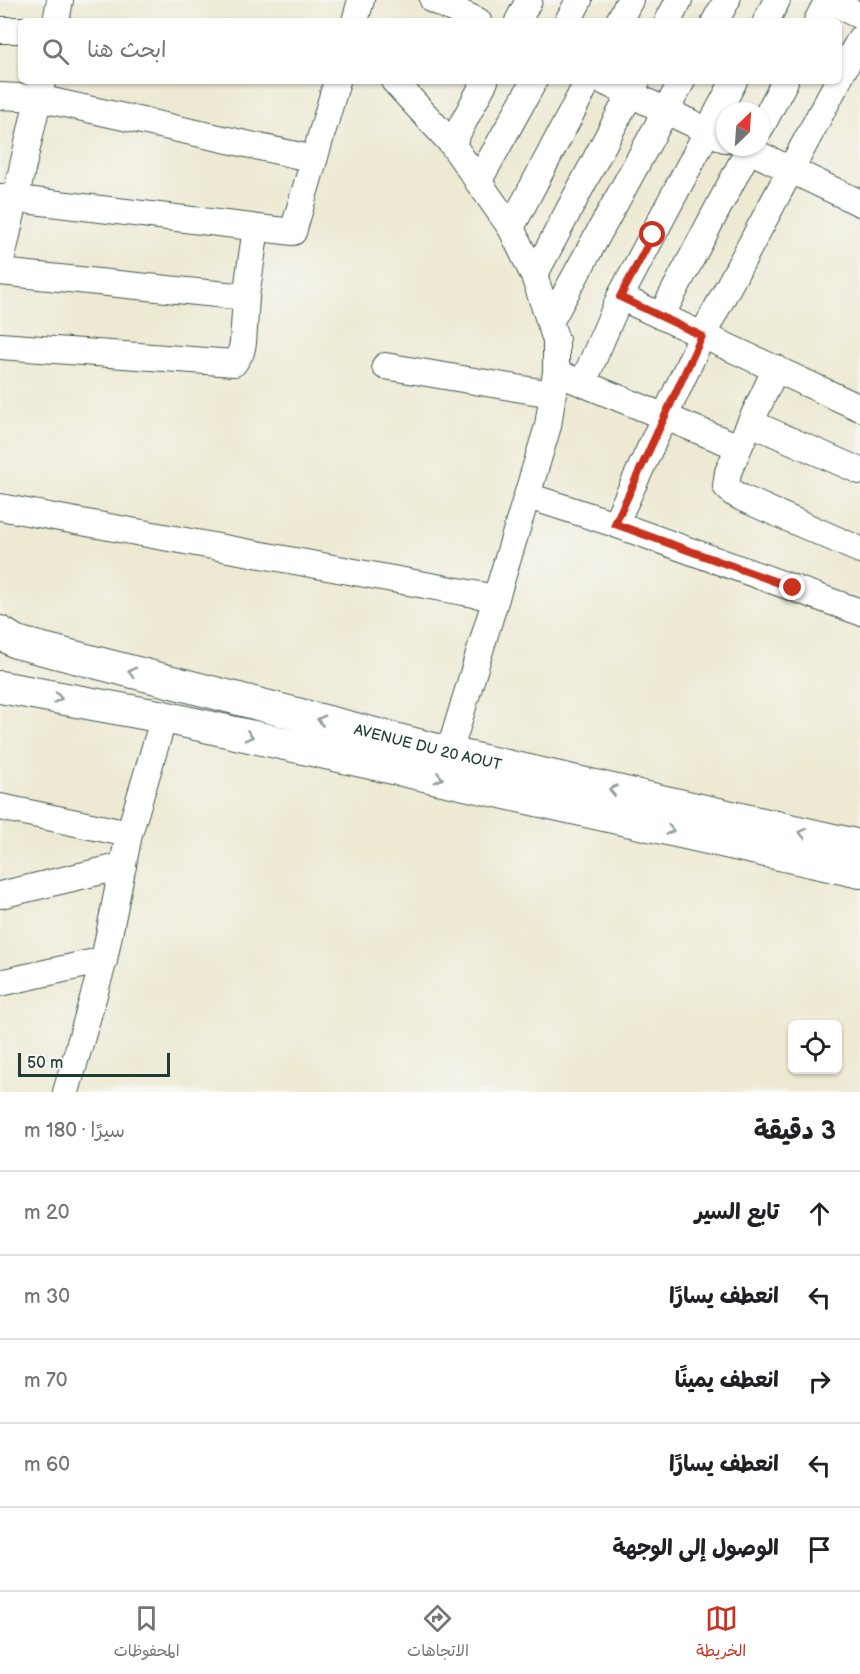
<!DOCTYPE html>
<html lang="ar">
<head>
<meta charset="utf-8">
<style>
  body { margin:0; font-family:"Balsamiq Sans","Playpen Sans Arabic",sans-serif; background:#f2f2f2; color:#202124; direction:rtl }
  .controls { position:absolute; right:18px; bottom:18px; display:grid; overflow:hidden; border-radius:9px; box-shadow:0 2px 4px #0004 }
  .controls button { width:54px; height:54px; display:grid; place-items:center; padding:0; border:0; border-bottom:2px solid #e0e0e0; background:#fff; color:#202124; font:30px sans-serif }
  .compass { position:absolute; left:716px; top:102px; width:54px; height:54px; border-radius:50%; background:#fff; box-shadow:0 2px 4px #0004; rotate:25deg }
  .scale { position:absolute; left:18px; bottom:15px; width:152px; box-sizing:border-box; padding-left:6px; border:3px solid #1f3d34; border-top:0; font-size:16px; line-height:21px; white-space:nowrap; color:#1f3d34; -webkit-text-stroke:4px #f6f6f2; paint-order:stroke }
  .stop { position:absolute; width:18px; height:18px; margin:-14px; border:4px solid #c8321e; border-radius:50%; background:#fff }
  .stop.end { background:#c8321e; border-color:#fff; box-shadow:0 2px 6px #0008 }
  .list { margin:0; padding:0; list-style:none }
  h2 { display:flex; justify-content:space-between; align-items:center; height:78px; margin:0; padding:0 24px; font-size:26px }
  h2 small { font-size:20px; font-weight:400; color:#757577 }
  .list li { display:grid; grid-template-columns:39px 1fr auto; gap:18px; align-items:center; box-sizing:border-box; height:84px; padding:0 24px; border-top:2px solid #e0e0e0 }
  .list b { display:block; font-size:22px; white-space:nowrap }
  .list em { font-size:20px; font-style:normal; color:#757577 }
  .icon { flex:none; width:33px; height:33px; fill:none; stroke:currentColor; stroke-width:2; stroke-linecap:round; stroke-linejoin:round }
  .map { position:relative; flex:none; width:860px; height:1092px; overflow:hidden; direction:ltr }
  .search { position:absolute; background:#fff; box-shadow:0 2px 4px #0004; left:18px; right:18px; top:18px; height:66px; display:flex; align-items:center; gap:15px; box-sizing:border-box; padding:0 21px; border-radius:9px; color:#757577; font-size:22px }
  .sheet { height:498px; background:#fff }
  nav { display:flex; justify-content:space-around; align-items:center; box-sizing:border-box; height:84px; border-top:2px solid #e0e0e0; background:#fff; font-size:16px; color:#757577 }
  nav a { display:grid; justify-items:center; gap:3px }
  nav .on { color:#c8321e }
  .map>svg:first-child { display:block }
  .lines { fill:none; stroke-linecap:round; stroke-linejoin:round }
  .minor-casing { stroke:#3e574c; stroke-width:28 }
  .major-casing { stroke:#3e574c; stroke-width:34 }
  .minor { stroke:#fff; stroke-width:26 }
  .major { stroke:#fff; stroke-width:32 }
  .oneway { stroke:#8f9e9a }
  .route { stroke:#c8321e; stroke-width:8 }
  .labels { text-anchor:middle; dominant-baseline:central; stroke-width:4.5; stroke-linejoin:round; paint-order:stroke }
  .street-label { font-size:15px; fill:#1f3d34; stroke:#f6f6f2 }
</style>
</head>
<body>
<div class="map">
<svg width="860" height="1092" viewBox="0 0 860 1092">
  <rect width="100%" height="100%" fill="#f6f6f2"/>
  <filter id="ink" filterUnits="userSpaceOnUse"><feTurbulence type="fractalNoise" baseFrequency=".0167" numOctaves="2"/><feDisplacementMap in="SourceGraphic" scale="12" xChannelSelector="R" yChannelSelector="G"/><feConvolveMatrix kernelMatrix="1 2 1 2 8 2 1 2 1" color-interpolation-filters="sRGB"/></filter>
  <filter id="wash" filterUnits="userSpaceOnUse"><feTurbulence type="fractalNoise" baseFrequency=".008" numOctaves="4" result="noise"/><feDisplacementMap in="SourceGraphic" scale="24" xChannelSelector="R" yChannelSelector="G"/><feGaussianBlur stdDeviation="1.35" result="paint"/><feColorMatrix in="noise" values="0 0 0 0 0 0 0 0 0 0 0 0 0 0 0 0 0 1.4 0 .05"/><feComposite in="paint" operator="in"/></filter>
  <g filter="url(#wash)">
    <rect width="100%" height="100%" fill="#ede9d2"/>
  </g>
  <g filter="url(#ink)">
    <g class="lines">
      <g class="minor-casing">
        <g id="minor">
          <path d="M433,0l45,21"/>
          <path d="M827,0l33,16"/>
          <path d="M56,21l4,-21"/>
          <path d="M355,21l6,-21"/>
          <path d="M518,21l11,-21"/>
          <path d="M568,21l11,-21"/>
          <path d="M619,21l11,-21"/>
          <path d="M668,21l11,-21"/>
          <path d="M715,21l12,-21"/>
          <path d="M766,21l11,-21"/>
          <path d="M817,21l11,-21"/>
          <path d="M0,30h21"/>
          <path d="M839,78l21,-39"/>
          <path d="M394,81l58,63 59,84 23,48 22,64v32l-8,54 -99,327"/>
          <path d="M603,81l122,58"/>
          <path d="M0,96l38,2 276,61"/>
          <path d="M761,127l24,-46"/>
          <path d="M452,144l33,-63"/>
          <path d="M743,147l117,56"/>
          <path d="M478,182l56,-101"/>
          <path d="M0,197l293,35 44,-151"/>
          <path d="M511,228l77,-147"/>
          <path d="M0,266l42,-184"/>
          <path d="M0,272l246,25"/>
          <path d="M534,276l103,-195"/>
          <path d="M620,297l240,111"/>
          <path d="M661,316l89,-169"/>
          <path d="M550,322l132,-241"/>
          <path d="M0,346l234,17 7,-11 2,-9 3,-46 10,-69"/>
          <path d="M385,366l167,28"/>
          <path d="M776,368l-37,79 -11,25 -2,14 7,7 9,5 118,52"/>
          <path d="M567,377l172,70"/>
          <path d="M583,383l37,-86 114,-216"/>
          <path d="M751,423l109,48"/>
          <path d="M528,496l87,28 245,88"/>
          <path d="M0,507l496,91"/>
          <path d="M615,524l87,-188 136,-255"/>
          <path d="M0,807l129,27"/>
          <path d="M0,895l123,-29"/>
          <path d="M0,983l104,-23"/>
          <path d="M66,1092l38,-132 25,-126 35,-117"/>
        </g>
      </g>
      <g class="major-casing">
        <g id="major">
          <path id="s1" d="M0,632l16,10 433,111 411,93"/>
          <path d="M0,687l164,30 696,155"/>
        </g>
      </g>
      <use href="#minor" class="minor"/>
      <use href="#major" class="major"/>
    </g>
    <defs><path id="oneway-chevron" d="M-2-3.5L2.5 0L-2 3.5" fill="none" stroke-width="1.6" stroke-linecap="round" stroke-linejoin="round" transform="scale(1.5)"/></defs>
    <g class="oneway">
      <use href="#oneway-chevron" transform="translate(132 672) rotate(-166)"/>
      <use href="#oneway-chevron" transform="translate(58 698) rotate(10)"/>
      <use href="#oneway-chevron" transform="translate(321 720) rotate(-166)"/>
      <use href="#oneway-chevron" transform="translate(249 736) rotate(13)"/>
      <use href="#oneway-chevron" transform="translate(439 778) rotate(13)"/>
      <use href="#oneway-chevron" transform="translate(613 790) rotate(-167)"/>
      <use href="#oneway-chevron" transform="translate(670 830) rotate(13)"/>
      <use href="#oneway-chevron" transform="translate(803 833) rotate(-167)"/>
    </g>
  </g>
  <g class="lines" filter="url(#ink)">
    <path class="route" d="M653,235l-33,62 82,39 -87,188 178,64"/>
  </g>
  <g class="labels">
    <g class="street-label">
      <text stroke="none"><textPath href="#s1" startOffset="444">AVENUE DU 20 AOUT</textPath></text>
    </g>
  </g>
</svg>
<div class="controls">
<button><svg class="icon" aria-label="locate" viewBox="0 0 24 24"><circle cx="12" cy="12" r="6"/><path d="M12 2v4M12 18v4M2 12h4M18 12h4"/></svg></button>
</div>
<svg class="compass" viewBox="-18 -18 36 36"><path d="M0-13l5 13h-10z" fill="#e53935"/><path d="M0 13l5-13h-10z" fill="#757577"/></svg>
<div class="scale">50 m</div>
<div class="stop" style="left:653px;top:235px"></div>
<div class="stop end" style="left:793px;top:588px"></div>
<div class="search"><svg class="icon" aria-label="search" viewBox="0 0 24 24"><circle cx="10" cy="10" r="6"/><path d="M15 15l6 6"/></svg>ابحث هنا</div>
</div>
<section class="sheet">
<h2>3 دقيقة<small>سيرًا · 180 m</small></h2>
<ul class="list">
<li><svg class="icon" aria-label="ahead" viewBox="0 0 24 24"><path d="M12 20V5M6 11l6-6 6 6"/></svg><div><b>تابع السير</b></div><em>20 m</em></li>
<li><svg class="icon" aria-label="left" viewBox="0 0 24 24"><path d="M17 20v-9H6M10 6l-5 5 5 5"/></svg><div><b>انعطف يسارًا</b></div><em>30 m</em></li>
<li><svg class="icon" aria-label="right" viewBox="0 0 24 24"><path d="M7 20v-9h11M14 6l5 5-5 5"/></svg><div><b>انعطف يمينًا</b></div><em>70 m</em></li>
<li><svg class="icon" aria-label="left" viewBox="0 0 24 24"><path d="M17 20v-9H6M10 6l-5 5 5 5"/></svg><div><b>انعطف يسارًا</b></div><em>60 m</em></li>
<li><svg class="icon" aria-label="arrive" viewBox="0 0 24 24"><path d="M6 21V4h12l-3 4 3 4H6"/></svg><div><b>الوصول إلى الوجهة</b></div></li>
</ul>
</section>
<nav>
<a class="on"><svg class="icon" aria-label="map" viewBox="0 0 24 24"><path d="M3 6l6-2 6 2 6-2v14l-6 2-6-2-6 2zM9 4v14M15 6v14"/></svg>الخريطة</a>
<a><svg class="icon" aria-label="directions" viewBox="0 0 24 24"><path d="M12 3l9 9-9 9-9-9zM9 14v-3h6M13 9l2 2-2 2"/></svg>الاتجاهات</a>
<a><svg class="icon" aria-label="saved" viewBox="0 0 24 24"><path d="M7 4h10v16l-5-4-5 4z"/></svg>المحفوظات</a>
</nav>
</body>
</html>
